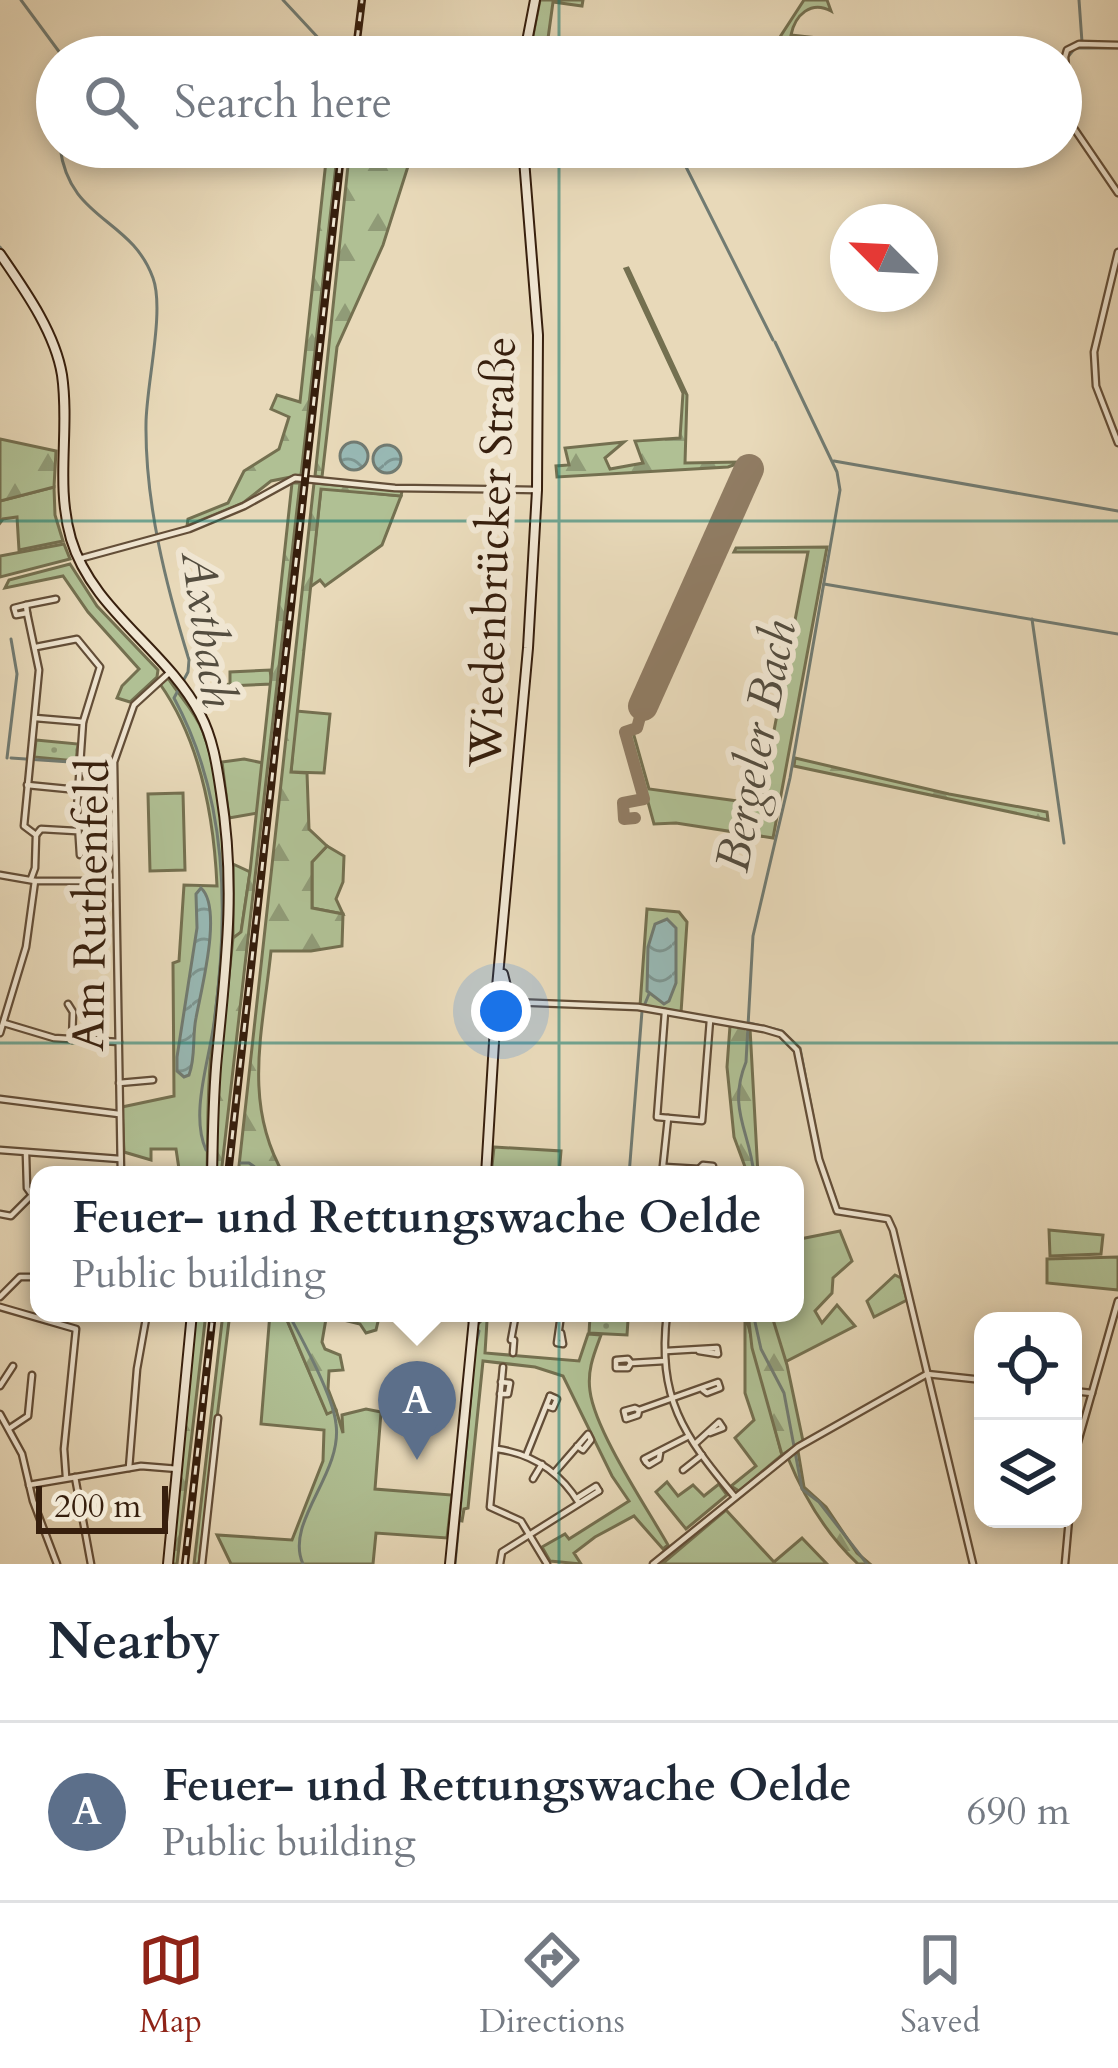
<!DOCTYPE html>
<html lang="en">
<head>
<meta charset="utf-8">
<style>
  body { margin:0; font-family:Cardo,serif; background:#f2f2f3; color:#1f2937 }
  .controls { position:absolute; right:36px; bottom:36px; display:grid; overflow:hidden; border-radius:24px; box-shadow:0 6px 18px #0003 }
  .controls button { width:108px; height:108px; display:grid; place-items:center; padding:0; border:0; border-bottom:3px solid #e0e1e3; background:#fff; color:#1f2937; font:60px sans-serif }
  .compass { position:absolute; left:830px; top:204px; width:108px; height:108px; border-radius:50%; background:#fff; box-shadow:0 6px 18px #0003; rotate:294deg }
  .scale { position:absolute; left:36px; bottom:30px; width:132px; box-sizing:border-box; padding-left:12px; border:6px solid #371f0d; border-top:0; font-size:33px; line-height:42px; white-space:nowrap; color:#371f0d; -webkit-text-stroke:9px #f0e6d2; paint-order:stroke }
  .you { position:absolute; left:501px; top:1011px; width:42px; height:42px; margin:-30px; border:9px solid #fff; border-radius:50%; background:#1a73e8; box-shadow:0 0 0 18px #1a73e833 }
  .badge { display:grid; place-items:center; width:78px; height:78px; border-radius:50%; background:#8f2418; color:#fff; font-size:39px; font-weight:700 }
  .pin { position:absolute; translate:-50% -99px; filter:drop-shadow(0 3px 6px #0008) }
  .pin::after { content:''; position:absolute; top:63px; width:42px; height:36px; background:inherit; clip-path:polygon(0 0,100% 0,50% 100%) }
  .popup { position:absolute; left:30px; top:1166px; width:774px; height:156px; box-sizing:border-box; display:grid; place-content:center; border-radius:24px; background:#fff; filter:drop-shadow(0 3px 9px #0005); font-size:39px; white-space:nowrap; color:#747a83 }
  .popup b { font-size:45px; color:#1f2937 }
  .popup::after { content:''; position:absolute; left:50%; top:100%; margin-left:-24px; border:24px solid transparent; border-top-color:#fff }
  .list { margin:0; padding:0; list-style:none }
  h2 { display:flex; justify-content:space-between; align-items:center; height:156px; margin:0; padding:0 48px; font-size:51px }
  h2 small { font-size:39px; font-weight:400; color:#747a83 }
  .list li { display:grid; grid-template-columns:78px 1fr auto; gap:36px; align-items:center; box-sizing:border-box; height:180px; padding:0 48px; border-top:3px solid #e0e1e3 }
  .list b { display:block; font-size:45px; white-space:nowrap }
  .list p { margin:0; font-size:39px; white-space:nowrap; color:#747a83 }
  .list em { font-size:39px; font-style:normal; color:#747a83 }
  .icon { flex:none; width:66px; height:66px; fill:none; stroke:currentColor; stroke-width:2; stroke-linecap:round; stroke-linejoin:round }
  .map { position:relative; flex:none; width:1118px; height:1564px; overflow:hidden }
  .search { position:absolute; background:#fff; box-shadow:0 6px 18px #0003; left:36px; right:36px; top:36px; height:132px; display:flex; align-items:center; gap:30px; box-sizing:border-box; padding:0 42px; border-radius:66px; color:#747a83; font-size:45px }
  .sheet { height:336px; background:#fff }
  nav { display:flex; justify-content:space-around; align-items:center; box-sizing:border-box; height:168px; border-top:3px solid #e0e1e3; background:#fff; font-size:33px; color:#747a83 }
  nav a { display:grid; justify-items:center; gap:6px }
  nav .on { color:#8f2418 }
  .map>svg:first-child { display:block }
  .grass { fill:#b0c094; stroke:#747050; stroke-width:3 }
  .forest { fill:url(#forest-firs); stroke:#747050; stroke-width:3 }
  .park { fill:url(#park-dots); stroke:#747050; stroke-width:3 }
  .water { fill:url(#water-waves); stroke:#717b72; stroke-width:3 }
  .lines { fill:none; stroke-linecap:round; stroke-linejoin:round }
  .stream { stroke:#717b72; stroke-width:3 }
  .taxiway { stroke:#907c63; stroke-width:12 }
  .runway { stroke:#907c63; stroke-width:30 }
  .street-casing { stroke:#634e38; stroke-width:9 }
  .secondary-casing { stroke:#371f0d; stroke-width:12 }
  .street { stroke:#f0e6d2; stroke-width:4.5 }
  .secondary { stroke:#f0e6d2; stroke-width:8 }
  .rail-casing { stroke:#371f0d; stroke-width:8 }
  .rail { stroke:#f0e6d2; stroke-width:3; stroke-dasharray:9; stroke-linecap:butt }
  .grid { fill:none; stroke:#0f766e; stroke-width:3; stroke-opacity:0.55 }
  .labels { text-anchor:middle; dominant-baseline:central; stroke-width:12; stroke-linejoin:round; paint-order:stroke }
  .street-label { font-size:45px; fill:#371f0d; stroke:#f0e6d2 }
  .water-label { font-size:48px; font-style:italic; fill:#544d3f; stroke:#f0e6d2 }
</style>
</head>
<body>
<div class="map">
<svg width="1118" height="1564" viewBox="0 0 1118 1564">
  <defs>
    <pattern id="forest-firs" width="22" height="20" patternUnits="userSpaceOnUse" patternTransform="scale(3)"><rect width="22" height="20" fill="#b0c094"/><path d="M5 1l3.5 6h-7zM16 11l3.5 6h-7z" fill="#909b77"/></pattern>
    <pattern id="park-dots" width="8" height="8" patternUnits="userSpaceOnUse" patternTransform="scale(3)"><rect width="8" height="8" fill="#b0c094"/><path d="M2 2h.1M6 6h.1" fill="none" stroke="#909b77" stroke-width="1.8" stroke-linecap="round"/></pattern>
    <pattern id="water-waves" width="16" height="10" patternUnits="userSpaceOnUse" patternTransform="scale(3)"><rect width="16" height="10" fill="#98b9b5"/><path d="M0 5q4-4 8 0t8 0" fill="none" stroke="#7d9692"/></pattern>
  </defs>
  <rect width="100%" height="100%" fill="#e8d9b9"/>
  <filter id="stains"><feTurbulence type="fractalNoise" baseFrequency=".00167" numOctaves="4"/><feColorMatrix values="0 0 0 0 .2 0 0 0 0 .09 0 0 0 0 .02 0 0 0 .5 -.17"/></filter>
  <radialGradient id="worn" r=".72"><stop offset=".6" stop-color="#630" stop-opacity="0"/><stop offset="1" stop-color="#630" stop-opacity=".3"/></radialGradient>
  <g class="grass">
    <path d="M540,0h43l-1,6 -29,-4 -7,51 -16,-2z"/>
    <path d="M804,0h23l4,11c-20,-11 -36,4 -40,24l28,3v19h-52z"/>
    <path d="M54,487l1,28 8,26 -44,9 -2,-33 -14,2 -3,4v-22z"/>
    <path d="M321,488l80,8 -19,49 -57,41 -5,-6 -10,7z"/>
    <path d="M64,544l6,15 -70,18v-21z"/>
    <path d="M827,547l-54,291 -97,-15 -22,1 -25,-91 4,-1 16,57 111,15 48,-252h-74l2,-4z"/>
    <path d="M70,564l27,42 61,64 -1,7 -27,25 -13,-4 5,-12 17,-17 -51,-57 -25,-36 -58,12 4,-8z"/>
    <path d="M270,670l2,14 -44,2 -26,21 -3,-5 20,-16 11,-2v-12z"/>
    <path d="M168,678c12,19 27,33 35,54 37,101 19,219 8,322 -4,40 -3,81 -4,121l-28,-6 -3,-20h-25v11l-27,-8 -2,-45 52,-11 -1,-133 6,-2 5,-76 33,1c-3,-68 -17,-145 -57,-202z"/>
    <path d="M296,711l34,3 -6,59 -33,-1z"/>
    <path d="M244,759l19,4 -6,50 -28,5 -7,-56z"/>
    <path d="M183,793l2,77 -35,1 -2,-77z"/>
    <path d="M327,846l17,10 -1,26 -7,17 7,15 -31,-6v-46z"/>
    <path d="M233,864l17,8 -9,61 -8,5z"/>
    <path d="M647,909l32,3 8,10 -6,91 -41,-7z"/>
    <path d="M494,1147l67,4 -2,24h-68z"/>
    <path d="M1049,1230l54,5 -2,19 -51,2z"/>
    <path d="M840,1231l12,30 -19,17 -1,15 -17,18 7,12 15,-18 18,21 -72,37 -12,-50h24v-73z"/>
    <path d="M1118,1257v33l-71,-7v-24z"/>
    <path d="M895,1275l6,3 6,22 -33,17 -7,-16z"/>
    <path d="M223,1313h7l-31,251h-5z"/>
    <path d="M270,1313h14l43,100 9,-3 7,23 -1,-18 24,-6 15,3 -6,77 77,6 -5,43 -71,-5 -3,31h-142l-14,-29 75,5 31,-79 1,-31 -63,-6z"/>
    <path d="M327,1313h53l-4,17 -10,3 -6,-9 -33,-8z"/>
    <path d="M745,1313l37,142 -43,36 -8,-5 25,-20 -21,-28 19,-18 -9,-27z"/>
    <path d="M487,1315h7l-7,6 -2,32 94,8 9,-27 13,1c-7,19 -14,35 -11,56 5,40 57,117 78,154l-5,4 -29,-33 -39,21 -21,16 7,11 -31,-3 -8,-14 23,-13 4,5 60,-38 -17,-25 -49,-100 -28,-9 -52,-6 -15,147 -4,1 -2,12 -4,-1 18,-194z"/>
    <path d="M667,1482l11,14 15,-11 11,11 15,-12 8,11 -41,34 -30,-37z"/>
    <path d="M726,1510l48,52 28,-24 25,26h-165z"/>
  </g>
  <g class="forest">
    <path d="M231,147h107l-37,328 -30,6 -28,22 -56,23 1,-7 40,-16 16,-32 35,-22 10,-32 -18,-8 6,-14 23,7 26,-241 -113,-4z"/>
    <path d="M350,147h45l15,13 -27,85 -46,102 -15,130 -7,-1z"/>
    <path d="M628,268l59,127 -2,68 57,-1 -14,5 -171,10 -1,-11 13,-1 -4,-17 59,-6 -19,16 5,11 33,-6 -8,-22 45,-3 3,-45 -58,-124z"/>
    <path d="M0,439l56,12 -2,36 -54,14z"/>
    <path d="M292,483h8l-79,692h-7l6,-116 13,-121 8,-6 9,-60z"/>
    <path d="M314,483l88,8 -1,5 -80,-7 -30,283 16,1 2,56 18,17 -15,16v46l31,6 -1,32 -31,5h-40c-8,79 -29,152 13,224h-46z"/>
    <path d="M795,758l154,36 98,18 1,8 -254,-54z"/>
    <path d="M730,1026l20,2 8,147h-10l-14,-38 -7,-70z"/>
    <path d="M194,1313h12l-29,251h-7z"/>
    <path d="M284,1313h43l-5,29 3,7 15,6 3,15 -14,1 -1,18 8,21 -9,4z"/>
    <path d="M748,1313h23l16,52 16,76 -21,14 -30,-107z"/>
    <path d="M798,1451l6,36 22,20 31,46 13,11h-12c-31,-29 -54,-67 -70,-106z"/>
  </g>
  <g class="park">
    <path d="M36,740l42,4 -2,17 -42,-4z"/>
    <path d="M590,1317l38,3 -1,15 -38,-2z"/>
  </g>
  <g class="water">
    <circle cx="354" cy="456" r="14"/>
    <circle cx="387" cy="459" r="14"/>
    <path d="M201,888c22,20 0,102 -5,130 -4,19 0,39 -7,57l-5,2 -7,-6v-14l20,-129 -1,-34z"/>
    <path d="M667,919l9,9v55l-7,18 -5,3 -17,-13 1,-44 7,-23z"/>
  </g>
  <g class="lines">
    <g class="stream">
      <path d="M21,0l42,57"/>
      <path d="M283,0l53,57"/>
      <path d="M1079,0l3,42"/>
      <path d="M1067,58l8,-10h43"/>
      <path d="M60,147c9,74 71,70 93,131 12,33 -7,108 -7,146 -1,79 20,161 43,236l-1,12 -14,26c54,100 55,215 40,325 -5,38 -24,91 -8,127"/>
      <path d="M676,147l97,193"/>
      <path d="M0,247l12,17"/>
      <path d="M834,461l284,50"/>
      <path d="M824,584l294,50"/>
      <path d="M1032,619l32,224"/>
      <path d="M7,758l10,-84 -6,-35"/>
      <path d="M11,758l89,6"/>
      <path d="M749,1023l33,8 18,17 21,110 14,39"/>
      <path d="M241,1163h8l17,12"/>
      <path d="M629,1175l13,-164 7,-17"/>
      <path d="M754,1175c-4,-44 -27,-66 -8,-113l7,-126 37,-158 50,-288 -3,-18 -62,-130"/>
      <path d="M288,1313c14,26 45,83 48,111 7,50 -52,98 -33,140"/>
      <path d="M753,1313l8,36 23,44 18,96 17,13 48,62"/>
      <path d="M474,1353l5,-22"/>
      <path d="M455,1564l16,-171"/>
    </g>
    <path class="taxiway" d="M635,818l-11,1 -1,-16 21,-4 -19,-67 12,-4 6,-22"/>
    <path class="runway" d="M643,706l106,-237"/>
    <g class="street-casing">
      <g id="street">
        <path d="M1118,45l-39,-1 -12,6 -2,7 6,67 47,69"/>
        <path d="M524,53l30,4"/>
        <path d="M1118,252l-24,100 2,34 22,57"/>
        <path d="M79,559l110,-30 55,-23 51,-28 100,10 142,2"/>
        <path d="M26,605l1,8 -11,2 -2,-7z"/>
        <path d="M26,605l30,-6"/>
        <path d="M27,613l12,57 -15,156 12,9 -1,33 -4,11"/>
        <path d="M36,647l41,-8 23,28 -17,55 -6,86 3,47"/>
        <path d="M35,718l48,4"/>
        <path d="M27,785l51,5"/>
        <path d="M36,835l5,-6 35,2"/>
        <path d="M0,875l35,6h80"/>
        <path d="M511,1002l127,5 126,22 17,5 16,16 22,109 18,52 51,8 5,11 80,334"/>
        <path d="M68,1004l5,8 -1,28"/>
        <path d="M665,1012l-8,105 45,4 8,-101"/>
        <path d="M4,1023l50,15 65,4"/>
        <path d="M0,1033l26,-86 9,-66"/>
        <path d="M119,1083l34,-3"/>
        <path d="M0,1099l119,15"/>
        <path d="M0,1150l120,9"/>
        <path d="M665,1167l34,2 4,-4 10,1 -1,8 -13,-5"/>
        <path d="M121,1175l-7,-413 20,-57 35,-32"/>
        <path d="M662,1175l6,-57"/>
        <path d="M0,1214l11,2 21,-21 -5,-7 -1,-34"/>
        <path d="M0,1297l20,-20h19"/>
        <path d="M0,1307l76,22 -12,120 2,28"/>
        <path d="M536,1313l23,2"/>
        <path d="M631,1313h22"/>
        <path d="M667,1313c-10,85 16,122 68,184"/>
        <path d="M561,1315l-4,28 6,1 -2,-11"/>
        <path d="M666,1351l51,-3 1,6 -19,-3"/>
        <path d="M513,1353l1,-13h-3l5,-27"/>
        <path d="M631,1363l-3,5h-12v-8l12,-1 3,4 34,-2"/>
        <path d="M503,1367l-13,140 31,14 26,43"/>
        <path d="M0,1386l13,-20"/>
        <path d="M1073,1391l19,2"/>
        <path d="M500,1394h8l2,-11 -9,-1"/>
        <path d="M547,1406l6,2 4,-9 -7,-3"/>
        <path d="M639,1410l-1,5 -12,4 -2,-8 11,-3 4,2 79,-28 2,6 -13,5 -4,-3"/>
        <path d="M0,1414l22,40 11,47 24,63"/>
        <path d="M10,1428l18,-12 4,-41"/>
        <path d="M696,1443l23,-21 4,6 -13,5"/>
        <path d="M497,1449c36,5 63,23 82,54"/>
        <path d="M526,1456l24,-60"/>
        <path d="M646,1462l-2,-3 43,-22"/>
        <path d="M646,1462l3,3 10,-6 1,-6"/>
        <path d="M129,1468l8,-99 10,-56"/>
        <path d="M683,1470l19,-15"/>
        <path d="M555,1472l33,-38 3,6 -8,10 -6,-4"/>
        <path d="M1073,1473l3,-24 42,-148"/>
        <path d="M75,1477l16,87"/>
        <path d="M533,1479l9,-15"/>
        <path d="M29,1485l112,-19 37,3"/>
        <path d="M577,1498l19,-12 3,5"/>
        <path d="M202,1564l16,-146"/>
        <path d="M500,1564l2,-12 97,-61"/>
        <path d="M653,1564l145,-117 129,-73 56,6"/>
        <path d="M1065,1564l4,-45"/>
      </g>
    </g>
    <g class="secondary-casing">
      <g id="secondary">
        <path d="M524,57l11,-57"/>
        <path d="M0,254c24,35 55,78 62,121 8,55 -7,109 9,164 21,71 96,111 129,175 13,24 17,52 21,79 15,93 5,171 -4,263 -4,40 -4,80 -5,119"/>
        <path d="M503,974l7,28 -6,6 -8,1 -6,-5 -1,-11 8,-6 8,1"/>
        <path d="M497,987l31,-339 9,-158 1,-155 -15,-188"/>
        <path d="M486,1175l10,-166"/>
        <path d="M464,1313l10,6 11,-6"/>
        <path d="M168,1564l24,-251"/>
        <path d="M450,1564l24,-245"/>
      </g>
    </g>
    <use href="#street" class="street"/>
    <use href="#secondary" class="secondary"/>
    <g class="rail-casing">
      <g id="rail">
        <path d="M355,57l7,-57"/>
        <path d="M228,1175l114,-1028"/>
        <path d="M185,1564l28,-251"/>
      </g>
    </g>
    <use href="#rail" class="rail"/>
  </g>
  <path class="grid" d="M559,0v57M559,147v1417M0,521h1118M0,1043h1118"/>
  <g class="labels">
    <g class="street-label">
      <text transform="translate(493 552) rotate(-88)">Wiedenbrücker Straße</text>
      <text transform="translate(91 905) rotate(-89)">Am Ruthenfeld</text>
    </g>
    <g class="water-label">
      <text transform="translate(208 629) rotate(82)">Axtbach</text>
      <text transform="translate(756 746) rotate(-79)">Bergeler Bach</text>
    </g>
  </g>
  <rect width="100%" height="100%" filter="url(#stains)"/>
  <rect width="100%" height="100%" fill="url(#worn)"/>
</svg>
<div class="controls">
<button><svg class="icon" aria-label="locate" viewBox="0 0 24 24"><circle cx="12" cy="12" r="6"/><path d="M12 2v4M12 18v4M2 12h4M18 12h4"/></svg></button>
<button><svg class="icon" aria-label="layers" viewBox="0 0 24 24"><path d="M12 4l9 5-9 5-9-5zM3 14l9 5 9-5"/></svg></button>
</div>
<svg class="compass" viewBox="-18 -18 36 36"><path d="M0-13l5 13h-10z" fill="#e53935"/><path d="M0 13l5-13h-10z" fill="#747a83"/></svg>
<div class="scale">200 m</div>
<div class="you"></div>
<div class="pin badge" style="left:417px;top:1460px;background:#5c6f8a">A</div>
<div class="popup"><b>Feuer- und Rettungswache Oelde</b>Public building</div>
<div class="search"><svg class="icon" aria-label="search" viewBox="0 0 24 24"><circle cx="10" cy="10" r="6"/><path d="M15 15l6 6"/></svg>Search here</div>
</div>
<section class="sheet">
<h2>Nearby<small></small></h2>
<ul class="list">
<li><span class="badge" style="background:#5c6f8a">A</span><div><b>Feuer- und Rettungswache Oelde</b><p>Public building</p></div><em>690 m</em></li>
</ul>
</section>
<nav>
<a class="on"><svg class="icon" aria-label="map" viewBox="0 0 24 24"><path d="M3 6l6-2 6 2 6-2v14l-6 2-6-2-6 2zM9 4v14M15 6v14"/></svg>Map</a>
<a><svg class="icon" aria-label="directions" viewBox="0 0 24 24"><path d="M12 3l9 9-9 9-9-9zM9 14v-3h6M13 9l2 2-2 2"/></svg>Directions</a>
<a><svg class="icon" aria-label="saved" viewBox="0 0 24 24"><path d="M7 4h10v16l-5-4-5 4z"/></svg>Saved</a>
</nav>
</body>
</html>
